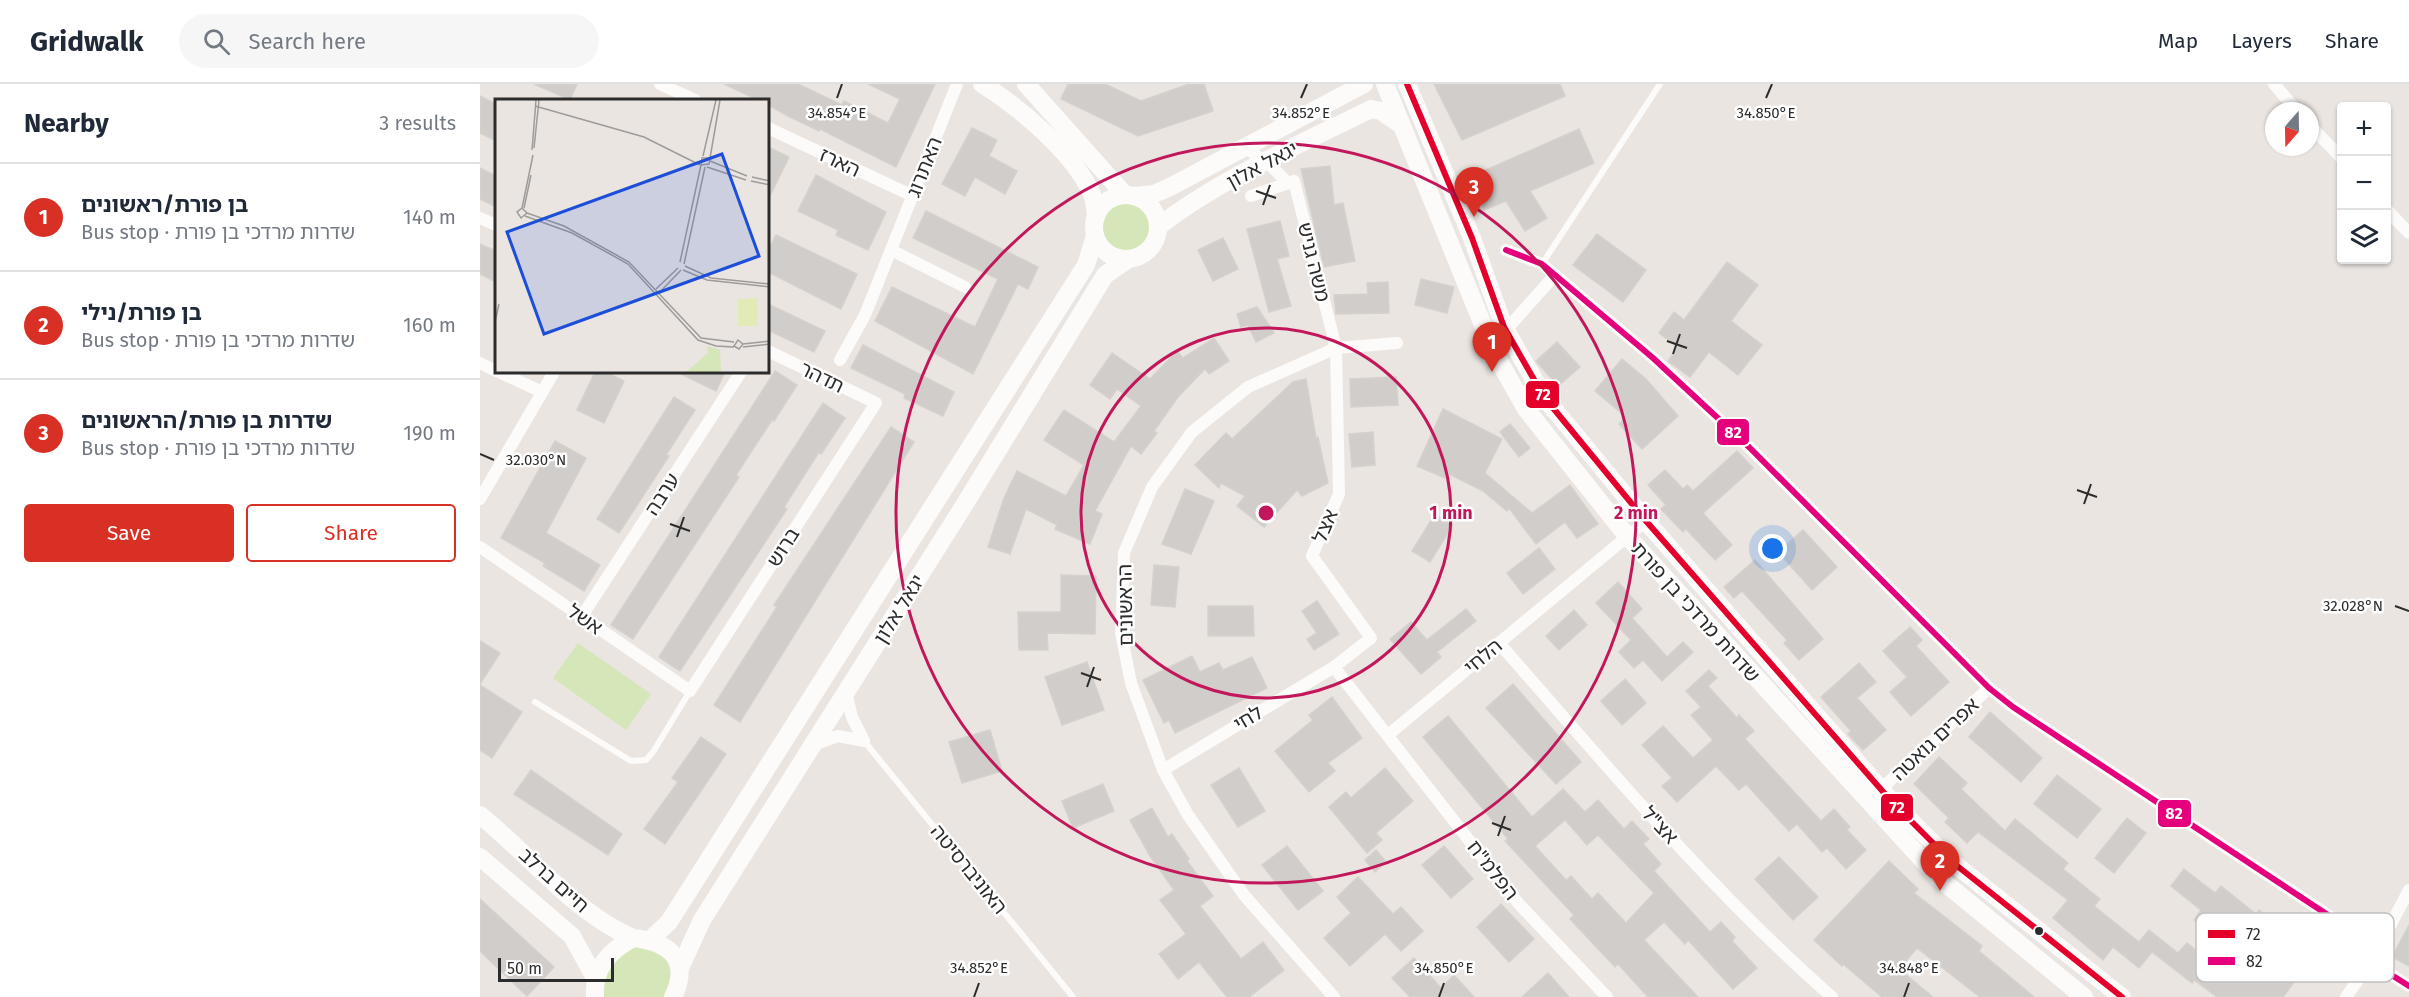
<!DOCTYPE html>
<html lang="en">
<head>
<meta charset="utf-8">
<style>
  body { margin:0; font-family:"Fira Sans","Noto Sans Hebrew",sans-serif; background:#f6f6f7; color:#1f2937 }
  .controls { position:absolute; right:18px; top:18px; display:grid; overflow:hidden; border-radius:6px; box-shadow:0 2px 4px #0004 }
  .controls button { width:54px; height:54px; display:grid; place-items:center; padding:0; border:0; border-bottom:2px solid #e0e1e3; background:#fff; color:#1f2937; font:30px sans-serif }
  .compass { position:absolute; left:1785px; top:18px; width:54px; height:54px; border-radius:50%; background:#fff; box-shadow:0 2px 4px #0004; rotate:200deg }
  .scale { position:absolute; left:18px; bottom:15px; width:116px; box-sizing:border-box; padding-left:6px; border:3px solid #2c2c2c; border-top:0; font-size:16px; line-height:21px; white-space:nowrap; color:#2c2c2c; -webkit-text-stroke:4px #fff; paint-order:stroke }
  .you { position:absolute; left:1293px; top:465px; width:21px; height:21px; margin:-15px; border:4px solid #fff; border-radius:50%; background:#1a73e8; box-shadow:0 0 0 9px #1a73e833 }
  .badge { display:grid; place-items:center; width:39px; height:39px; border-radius:50%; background:#d93025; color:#fff; font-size:20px; font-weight:700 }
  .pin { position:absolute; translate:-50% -50px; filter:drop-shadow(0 2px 3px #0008) }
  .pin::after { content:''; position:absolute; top:32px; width:21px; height:18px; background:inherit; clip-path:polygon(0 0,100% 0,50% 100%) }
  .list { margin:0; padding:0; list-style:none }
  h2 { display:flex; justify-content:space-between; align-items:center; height:78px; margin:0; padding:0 24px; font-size:26px }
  h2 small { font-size:20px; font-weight:400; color:#747a83 }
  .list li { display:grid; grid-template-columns:39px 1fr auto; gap:18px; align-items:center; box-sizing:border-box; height:108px; padding:0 24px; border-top:2px solid #e0e1e3 }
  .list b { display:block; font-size:22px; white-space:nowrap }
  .list p { margin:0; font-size:20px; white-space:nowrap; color:#747a83 }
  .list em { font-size:20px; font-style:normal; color:#747a83 }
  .actions { display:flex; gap:12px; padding:18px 24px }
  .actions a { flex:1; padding:14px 0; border:2px solid #d93025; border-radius:6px; text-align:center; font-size:21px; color:#d93025 }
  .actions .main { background:#d93025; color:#fff }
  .icon { flex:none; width:33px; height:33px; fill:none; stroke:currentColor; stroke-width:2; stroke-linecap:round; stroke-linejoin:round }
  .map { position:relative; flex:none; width:1929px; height:913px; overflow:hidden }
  header { display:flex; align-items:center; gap:36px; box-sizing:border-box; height:84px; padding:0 30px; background:#fff; border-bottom:2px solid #e0e1e3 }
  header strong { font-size:28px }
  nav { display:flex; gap:33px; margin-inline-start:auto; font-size:21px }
  .search { width:420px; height:54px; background:#f6f6f7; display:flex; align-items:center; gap:15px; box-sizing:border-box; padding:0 21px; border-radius:33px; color:#747a83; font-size:22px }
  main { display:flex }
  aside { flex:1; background:#fff }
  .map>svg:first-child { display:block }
  .green { fill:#d5e7b8 }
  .building { fill:#d1cdca; stroke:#d5d1cd; stroke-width:1.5; fill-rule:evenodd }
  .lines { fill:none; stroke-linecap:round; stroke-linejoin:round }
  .lane { stroke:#fcfbfa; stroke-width:6 }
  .street { stroke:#fcfbfa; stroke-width:12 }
  .secondary { stroke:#fcfbfa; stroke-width:18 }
  .bus-1-casing { stroke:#fff; stroke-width:10 }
  .bus-2-casing { stroke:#fff; stroke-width:10 }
  .bus-1 { stroke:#e4002b; stroke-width:6 }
  .bus-2 { stroke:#e5007d; stroke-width:6 }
  .ticks { fill:none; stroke:#2c2c2c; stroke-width:2 }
  .ring { fill:none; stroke:#c2185b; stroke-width:3 }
  .bus-dot { fill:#2c2c2c; stroke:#fff; stroke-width:2 }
  .labels { text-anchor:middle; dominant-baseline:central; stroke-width:5; stroke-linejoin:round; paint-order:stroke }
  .street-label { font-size:20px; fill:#2c2c2c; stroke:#fff }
  .inset-road { fill:none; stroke:#9e9b99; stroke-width:1.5 }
  .view { fill:#1d4ed8; fill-opacity:0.15; stroke:#1d4ed8; stroke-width:3 }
  .inset-edge { fill:none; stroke:#2c2c2c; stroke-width:3 }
  .key { fill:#fff; stroke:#c0c0c0; stroke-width:1.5 }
  .key-label { font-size:16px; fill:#2c2c2c }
  .ticks-label { font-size:15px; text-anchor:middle; fill:#2c2c2c; stroke:#fff; stroke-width:5; stroke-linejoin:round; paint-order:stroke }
  .centre { fill:#c2185b; stroke:#fff; stroke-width:3 }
  .ring-label { font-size:18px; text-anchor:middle; font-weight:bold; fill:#c2185b; stroke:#fff; stroke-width:5; stroke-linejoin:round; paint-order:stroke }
  .line-badge { stroke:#fff; stroke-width:2 }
  .badge-label { font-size:16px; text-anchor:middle; font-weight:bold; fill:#fff }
</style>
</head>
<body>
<header>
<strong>Gridwalk</strong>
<div class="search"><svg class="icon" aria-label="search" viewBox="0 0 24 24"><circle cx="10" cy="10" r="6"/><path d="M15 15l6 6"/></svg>Search here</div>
<nav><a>Map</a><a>Layers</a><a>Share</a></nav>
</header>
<main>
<aside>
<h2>Nearby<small>3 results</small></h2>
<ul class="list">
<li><span class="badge">1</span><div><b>בן פורת/ראשונים</b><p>Bus stop · שדרות מרדכי בן פורת</p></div><em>140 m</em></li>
<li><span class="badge">2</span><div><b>בן פורת/נילי</b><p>Bus stop · שדרות מרדכי בן פורת</p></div><em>160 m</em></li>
<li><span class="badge">3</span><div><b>שדרות בן פורת/הראשונים</b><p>Bus stop · שדרות מרדכי בן פורת</p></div><em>190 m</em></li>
</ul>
<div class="actions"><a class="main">Save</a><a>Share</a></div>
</aside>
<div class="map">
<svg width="1929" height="913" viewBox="0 0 1929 913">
  <rect width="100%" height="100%" fill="#eae5e1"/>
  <g class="green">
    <circle cx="646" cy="144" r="26"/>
    <path d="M98,559l73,51 -25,36 -73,-52z"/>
    <path d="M153,856l41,20 -4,37h-74l1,-19z"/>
  </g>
  <g class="building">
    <path d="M54,0h43l-7,16z"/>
    <path d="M244,0h74l44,21 2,-4 44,22 12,-24 -32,-15h67l-39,83 -76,-38 -1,2 -31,-15 -20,-11v-5h-10z"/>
    <path d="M588,0h37l36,17 48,-17h15l9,27 -75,25 -77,-37z"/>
    <path d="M954,0h126l5,12 -103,44z"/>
    <path d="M0,12l16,8v37l-16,-8z"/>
    <path d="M492,44l25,12 -8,16 28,15 -12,23 -30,-17 -10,19 -23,-12z"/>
    <path d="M1099,45l15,34 -64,28 17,27 -22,13 -19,-30 -22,9 -14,-33z"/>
    <path d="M288,63l21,10 -21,43z"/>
    <path d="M850,82l4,39 9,-2 12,58 -31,6 -23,-98z"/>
    <path d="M0,84l16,8v31l-16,-8z"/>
    <path d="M336,91l70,37 -18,38 -32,-15 2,-5 -40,-19z"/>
    <path d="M446,127l112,56 -10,22 -10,-5 -45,90 -98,-53 17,-34 83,40 23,-48 -85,-41z"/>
    <path d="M800,137l9,35 -12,3 14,47 -22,6 -22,-83z"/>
    <path d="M1117,150l49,36 -23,32 -50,-37z"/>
    <path d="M296,151l81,39 -16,35 -73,-37v-21z"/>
    <path d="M743,154l15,31 -25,12 -15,-31z"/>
    <path d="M0,160l16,7v31l-16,-8z"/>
    <path d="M1247,178l31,23 -27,36 31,24 -24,30 -29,-23 -19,25 -22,-16 10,-14 -19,-14 15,-21 10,8z"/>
    <path d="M941,195l33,8 -7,26 -32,-8z"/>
    <path d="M908,198l1,31 -53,1 -2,-19 34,-1 -1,-11z"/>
    <path d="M288,220l57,27 -11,21 -46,-22z"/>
    <path d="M777,223l17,26 -18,9 -8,-17 -7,2 -4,-13z"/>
    <path d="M734,254l15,23 -20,13 -4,-5 -27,28 -24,34 3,2 -16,21 -10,-8 -36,65 7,3 -12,30 -35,-15 2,-4 -31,-16 -16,45 -22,-7 16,-49 13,-27 49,25 18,-31 -40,-25 20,-30 50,32 27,-36 -24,-17 -7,10 -20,-14 22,-32 38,26 27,-28 6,7z"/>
    <path d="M1077,258l23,25 -22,19 -22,-25z"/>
    <path d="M383,261l91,47 -11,24 -39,-18 1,-4 -54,-26z"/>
    <path d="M1142,275l24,20 32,37 -36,33 -23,-25 7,-7 -31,-26z"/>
    <path d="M295,287l22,14 -23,36 -2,-1 -36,55 3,2 -106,162 -22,-14z"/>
    <path d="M115,288h11l18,9 -20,42 -27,-13z"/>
    <path d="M197,288h48l-9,19z"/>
    <path d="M916,293l2,28 -47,2 -1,-28z"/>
    <path d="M826,295l10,59 2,-1 10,46 -26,13 -5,-6 -33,37 -27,-21 8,-10 -24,-13 -2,5 -24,-23 31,-32 6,6 61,-57z"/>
    <path d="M194,313l21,13 -29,45 3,1 -50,77 -22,-14z"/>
    <path d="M343,319l22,15 -24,36 -2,-2 -35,55 3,2 -107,162 -21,-14z"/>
    <path d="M963,325l59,30 -17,34 47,40 38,-28 28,39 -21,14 -12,-16 -29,22 -27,-36 -2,3 -24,-20 -36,-18 -2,5 -28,-12z"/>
    <path d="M1030,340l20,24 -11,9 -19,-25z"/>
    <path d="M411,343l23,15 -174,280 -26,-17 63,-98 -3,-2z"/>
    <path d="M893,348l2,33 -23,2 -3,-33z"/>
    <path d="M75,357l31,17 -40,75 54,32 -16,26 -41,-25 2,-3 -44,-25z"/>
    <path d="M1257,367l16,17 -50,45 29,32 -17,15 -29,-31 -3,3 -22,-23 5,-4 -18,-20 17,-15 18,19 4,-4 6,6z"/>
    <path d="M705,405l29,12 -23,53 -29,-10z"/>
    <path d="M955,430l18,11 -23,37 -18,-11z"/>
    <path d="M1323,446l34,37 -25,23 -34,-38z"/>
    <path d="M1059,464l16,21 -32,25 -16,-21z"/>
    <path d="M1275,476l68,79 -24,21 -15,-17 3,-3 -45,-49 -8,7 -10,-11z"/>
    <path d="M674,481l25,2 -4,40 -24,-2z"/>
    <path d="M581,491l35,1 -1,58 -48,-1 1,17h-29l-1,-38h43z"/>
    <path d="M1138,498l24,27 -10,9 35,39 16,-15 10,10 -31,29 -19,-21 -9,8 -15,-16 12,-12 -35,-37z"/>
    <path d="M837,517l22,33 -25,16 -7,-11 10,-6 -15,-22z"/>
    <path d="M728,522h45l1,30h-46z"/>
    <path d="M986,525l10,12 -39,31 4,5 -20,17 -31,-35 21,-17 16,18z"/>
    <path d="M1094,526l13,15 -28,25 -13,-14z"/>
    <path d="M1430,543l12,13 -6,6 33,36 -38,34 -21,-24 17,-15 -24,-26z"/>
    <path d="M0,557l20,12 -20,31z"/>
    <path d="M712,572l8,16 19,-9 4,7 29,-13 15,31 -92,45 -6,-13 -5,3 -21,-43z"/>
    <path d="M607,578l17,48 -42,15 -17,-48z"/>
    <path d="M1379,579l17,19 -19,16 29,32 -23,20 -15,-16 3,-3 -30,-34z"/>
    <path d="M1229,586l8,8 -9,8 29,32 2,-3 15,16 -9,8 76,82 13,-12 16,18 -3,3 19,20 -20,19 -19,-21 -5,4 -25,-28 -8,7 -43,-47 -7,6 -23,-24 -39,36 -15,-16 10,-8 -30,-33 21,-19 30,32 20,-18 -22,-25 10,-8 -15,-16z"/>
    <path d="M1145,595l21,24 -24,22 -21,-24z"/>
    <path d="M1033,600l68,78 -25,22 -70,-76z"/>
    <path d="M0,601l42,27 -30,46 -12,-8z"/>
    <path d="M852,613l30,41 -34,25 7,8 -26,21 -34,-41 38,-31 -4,-5z"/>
    <path d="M1510,628l52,46 -21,24 -52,-45z"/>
    <path d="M968,632l84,101 31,-28 22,23 13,-12 26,29 8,-8 17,18 -6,5 18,20 -7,7 56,61 11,-10 14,15 -3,4 25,27 -24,21 -45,-49 -3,4 -21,-22 -20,18 54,57h-50l-30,-33 -3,3 -45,-48 4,-4 -69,-74 3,-2 -85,-102zM1085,736l22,25 11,-10 56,58 -28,30 -28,-30 -6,6 -21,-23 -5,4 -31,-34z"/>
    <path d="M510,646l12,41 -40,12 -13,-41z"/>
    <path d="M221,653l25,17 -61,90 -21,-15 34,-47 -6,-4z"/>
    <path d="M1459,673l28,26 -6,6 44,42 10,-12 53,44 -5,6 37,30 -6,7 45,36 10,-12 29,23 9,-10 34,27 15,-18 -42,-32 7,-10 -30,-24 13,-17 31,24 6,-7 35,28 3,-4 31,24 7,-9 25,20 -39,52h-66l-23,-17 -2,3 -40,-31 -13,16 -26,-21 -10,13 -50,-42 15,-18 -90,-68 -11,11 -22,-21 4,-4 -35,-34z"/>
    <path d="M759,684l26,43 -27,16 -27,-42z"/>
    <path d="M905,684l28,33 -37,32 6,7 -15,13 -38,-46 17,-15 5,6z"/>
    <path d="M51,686l91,64 -14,21 -94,-61z"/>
    <path d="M1577,691l44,34 -24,29 -43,-34z"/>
    <path d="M623,700l11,27 -41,17 -11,-27z"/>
    <path d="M672,724l16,29 4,-3 17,25 -2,2 26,35 -13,10 41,53 22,-17 21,28 -35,27h-22l-28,-35 -21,17 -19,-25 27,-20 -26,-34 14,-10 -24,-34 -20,-36z"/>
    <path d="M1647,734l19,15 -32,40 -19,-15z"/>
    <path d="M807,762l36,45 -25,19 -36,-45z"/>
    <path d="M964,762l29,33 -22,19 -29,-33z"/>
    <path d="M896,766l10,12 -11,10 -10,-12z"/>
    <path d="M1299,773l39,40 -25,23 -38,-41z"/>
    <path d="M1409,777l29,28 -4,4 68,53 -3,5 55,46h-54l-63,-49 -18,21 34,28h-51l-39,-33 -1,2 -28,-26z"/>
    <path d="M878,793l35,37 8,-7 22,24 -22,20 -16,-17 -35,32 -26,-28 27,-25 -14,-16z"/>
    <path d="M0,815l74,68 -27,29 -47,-45z"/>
    <path d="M1021,820l33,35 -25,23 -32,-35z"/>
    <path d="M1929,841v41l-17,-9z"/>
    <path d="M934,874l27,30 13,-13 20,22h-64l-18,-19z"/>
    <path d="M1068,889l21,24h-47z"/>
  </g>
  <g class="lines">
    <g class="lane">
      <path d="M1062,180l118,-180"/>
      <path d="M55,618l96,59 15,-1 7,-8 37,-61"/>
      <path d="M384,657l209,256"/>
    </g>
    <g class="street">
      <path d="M180,0l35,16"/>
      <path d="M1794,0l23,27"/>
      <path d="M1830,41l32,34"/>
      <path d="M288,44l145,68"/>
      <path d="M765,63l27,20 16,16"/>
      <path d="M1906,125l23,24"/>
      <path d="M0,134l16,7"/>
      <path d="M411,166l74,37"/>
      <path d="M1026,166l36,14 111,94 96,89 240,241 24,19 318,210 24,23 16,22 38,24"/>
      <path d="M1026,246l49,-55"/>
      <path d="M360,276l25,-45 92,-231"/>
      <path d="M0,279l16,8"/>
      <path d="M19,288l43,20"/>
      <path d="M0,415l74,-127"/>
      <path d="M0,463l210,144 186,-288 -108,-52"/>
      <path d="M102,532l159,-244"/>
      <path d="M1019,559c106,121 211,247 333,354"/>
      <path d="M854,583l184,236 89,94"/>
      <path d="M366,608l6,25 12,24"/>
      <path d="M908,651l258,-214"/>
      <path d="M333,661l25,-9 26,5"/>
      <path d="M683,686l171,-103 37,-29 -59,-82 27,-62 -3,-146 -42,-167 -43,15"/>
      <path d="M1400,706l109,-102"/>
      <path d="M854,913l-90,-102 -56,-80 -25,-45 -32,-87 -10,-50 3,-80 28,-66 40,-55 56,-45 88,-39 61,-5"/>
      <path d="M1866,913l25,-35 38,-72"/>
    </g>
    <g class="secondary">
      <path d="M502,0c37,23 92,69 110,110 3,7 3,16 4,23"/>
      <path d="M546,0l99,111"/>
      <path d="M905,0l109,268 32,57 101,127 312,342 145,119"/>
      <path d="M927,0l65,154 32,89 40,70 102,124 246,281 59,59 171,136"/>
      <circle cx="646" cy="143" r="32"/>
      <path d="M654,112l20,-2 16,-7 194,-103"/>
      <path d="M679,142c64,-49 140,-81 212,-117l10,2 19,13"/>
      <path d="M0,731c50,40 93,97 153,123"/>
      <path d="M0,773l92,79 23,42"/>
      <path d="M171,855l18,-17 417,-657 9,-29"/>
      <path d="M200,884l22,-48 261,-413 142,-232 22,-15"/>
      <path d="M115,913c-2,-29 14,-46 38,-59 37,4 58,22 40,59"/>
    </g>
    <g class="bus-1-casing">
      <path id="bus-1" d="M927,0l65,154 32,89 40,70 102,124 246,281 59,59 171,136"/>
    </g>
    <g class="bus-2-casing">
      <path id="bus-2" d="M1026,166l36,14 111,94 96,89 240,241 24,19 318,210 24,23 16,22 38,24"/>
    </g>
    <use href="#bus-1" class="bus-1"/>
    <use href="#bus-2" class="bus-2"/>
  </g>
  <path class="ticks" d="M357,14l5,-14M821,14l6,-14M1286,14l6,-14M776,107l20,7M783,121l7,-20M1187,257l20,7M1193,270l7,-20M0,370l14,6M1597,406l20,7M1604,420l7,-20M190,440l20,7M197,453l7,-20M1915,522l14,5M601,589l20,7M607,603l7,-20M1012,739l19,7M1018,752l7,-20M494,913l5,-14M959,913l5,-14M1424,913l5,-14"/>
  <g class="ring">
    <circle cx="786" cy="429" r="185"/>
    <circle cx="786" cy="429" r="370"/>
  </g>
  <circle class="bus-dot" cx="1559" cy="847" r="5"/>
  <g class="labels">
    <g class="street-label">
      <text transform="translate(360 78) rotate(25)">הארז</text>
      <text transform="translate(782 81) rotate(-28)">יגאל אלון</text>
      <text transform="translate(444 83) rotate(-68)">האתרוג</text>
      <text transform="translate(834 178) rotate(76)">משה גניש</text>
      <text transform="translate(342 293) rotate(26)">תדהר</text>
      <text transform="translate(182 410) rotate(-57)">ערבה</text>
      <text transform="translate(845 442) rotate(-67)">אצל</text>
      <text transform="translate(303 463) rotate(-57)">ברוש</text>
      <text transform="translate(645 521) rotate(-91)">הראשונים</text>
      <text transform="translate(419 525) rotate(-58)">יגאל אלון</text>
      <text transform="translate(1216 528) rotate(48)">שדרות מרדכי בן פורת</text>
      <text transform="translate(105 535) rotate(34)">אשל</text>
      <text transform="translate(1003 572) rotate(-40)">הלחי</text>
      <text transform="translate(768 634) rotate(-31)">לחי</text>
      <text transform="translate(1455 655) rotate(-43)">אפרים גואטה</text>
      <text transform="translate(1180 741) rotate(47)">אצ"ל</text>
      <text transform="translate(489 785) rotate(51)">האוניברסיטה</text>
      <text transform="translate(1013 786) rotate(52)">הפלמ"ח</text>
      <text transform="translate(74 796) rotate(42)">חיים ברלב</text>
    </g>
  </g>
  <g transform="translate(15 15)">
    <rect width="274" height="274" fill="#eae5e1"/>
    <path d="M212,247l13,4 1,23h-36l23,-20z" fill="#d5e7b8"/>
    <path d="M263,199v28h-20v-27z" fill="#e2ebb6"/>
    <path class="inset-road" d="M40,7l109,31 56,28M39,49l5,-48M37,51l4,-50M208,57l13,-56M214,59h-7l-1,7 8,-1 11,-64M215,62l37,15M212,68l39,13M257,78l18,4M256,82l19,4M27,109l5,5 -6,5 -4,-6 5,-4 11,-53M29,109l7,-33M32,114l37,13 65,36 72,76 33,4M30,117l47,17 56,31 70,76 18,6 18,1M185,163l21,-97M189,165l21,-97M190,167l26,12 59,6M188,171l24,10 63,7M161,190l22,-21M163,195l23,-24M0,223l4,-18M248,245l-4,5 -5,-3 4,-6 5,4 27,-3M248,248l27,-3"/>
    <path class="view" d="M227,55l37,102 -215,78 -37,-102z"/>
    <rect width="274" height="274" class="inset-edge"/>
  </g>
  <rect x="1716" y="829" width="198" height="69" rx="9" class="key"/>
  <rect x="1728" y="846" width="27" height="8" fill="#e4002b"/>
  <rect x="1728" y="873" width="27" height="8" fill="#e5007d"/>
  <g class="key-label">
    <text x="1766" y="856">72</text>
    <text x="1766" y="883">82</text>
  </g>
  <g class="ticks-label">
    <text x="357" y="34">34.854°E</text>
    <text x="821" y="34">34.852°E</text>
    <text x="1286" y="34">34.850°E</text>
    <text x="56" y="381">32.030°N</text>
    <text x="1873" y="527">32.028°N</text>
    <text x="499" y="889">34.852°E</text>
    <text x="964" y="889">34.850°E</text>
    <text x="1429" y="889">34.848°E</text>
  </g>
  <circle cx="786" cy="429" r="9" class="centre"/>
  <g class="ring-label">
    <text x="971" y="435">1 min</text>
    <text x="1156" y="435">2 min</text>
  </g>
  <g class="line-badge">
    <rect x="1045" y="296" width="35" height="29" rx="6" fill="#e4002b"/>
    <rect x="1236" y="334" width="34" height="28" rx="6" fill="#e5007d"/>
    <rect x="1400" y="709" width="34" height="29" rx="6" fill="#e4002b"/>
    <rect x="1677" y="715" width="35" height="29" rx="6" fill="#e5007d"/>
  </g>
  <g class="badge-label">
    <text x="1063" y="316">72</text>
    <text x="1253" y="354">82</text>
    <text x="1417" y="729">72</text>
    <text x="1694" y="735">82</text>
  </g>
</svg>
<div class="controls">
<button>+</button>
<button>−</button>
<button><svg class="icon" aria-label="layers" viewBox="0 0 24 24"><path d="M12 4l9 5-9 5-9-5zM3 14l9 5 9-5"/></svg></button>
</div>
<svg class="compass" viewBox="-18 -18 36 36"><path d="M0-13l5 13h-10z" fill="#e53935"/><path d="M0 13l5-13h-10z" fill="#747a83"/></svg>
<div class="scale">50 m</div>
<div class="you"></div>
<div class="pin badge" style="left:1012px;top:288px">1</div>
<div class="pin badge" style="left:1460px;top:807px">2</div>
<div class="pin badge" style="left:994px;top:133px">3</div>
</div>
</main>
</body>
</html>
